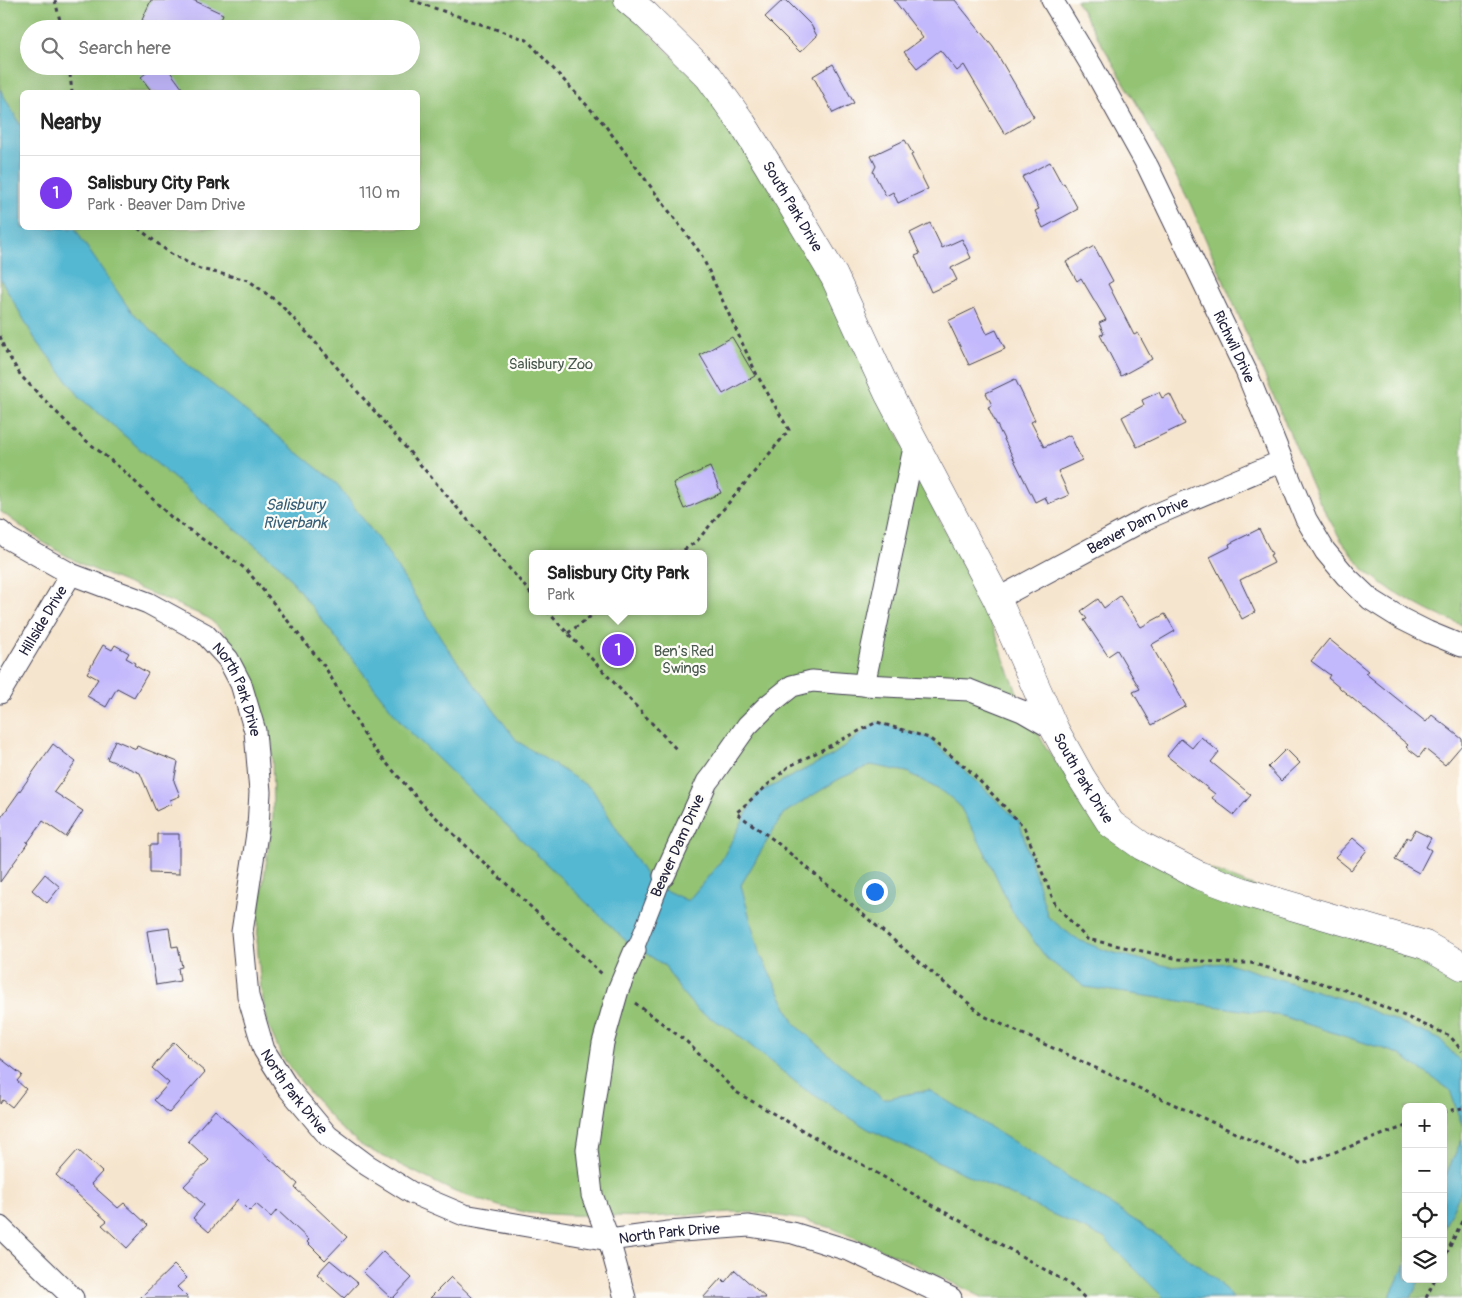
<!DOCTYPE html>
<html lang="en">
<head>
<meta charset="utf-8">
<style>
  body { margin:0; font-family:Pangolin,sans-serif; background:#f6f6f6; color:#222 }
  .controls { position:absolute; right:15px; bottom:15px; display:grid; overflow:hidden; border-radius:8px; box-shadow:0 5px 20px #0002 }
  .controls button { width:45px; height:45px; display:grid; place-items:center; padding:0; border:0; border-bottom:1px solid #e0e0e0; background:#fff; color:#222; font:25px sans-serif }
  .you { position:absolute; left:874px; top:891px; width:18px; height:18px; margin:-12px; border:4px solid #fff; border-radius:50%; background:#1a73e8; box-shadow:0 0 0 8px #1a73e833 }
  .badge { display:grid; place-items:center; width:32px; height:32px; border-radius:50%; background:#7c3aed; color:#fff; font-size:16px; font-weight:700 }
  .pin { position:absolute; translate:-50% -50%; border:2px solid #fff; box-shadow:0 1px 5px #0006 }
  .popup { position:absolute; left:529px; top:550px; width:178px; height:65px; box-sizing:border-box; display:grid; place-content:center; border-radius:8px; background:#fff; filter:drop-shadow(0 1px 4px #0005); font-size:16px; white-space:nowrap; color:#767676 }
  .popup b { font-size:19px; color:#222 }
  .popup::after { content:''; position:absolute; left:50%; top:100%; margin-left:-10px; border:10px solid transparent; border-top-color:#fff }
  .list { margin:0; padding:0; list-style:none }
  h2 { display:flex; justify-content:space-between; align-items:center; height:65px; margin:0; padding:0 20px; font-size:21px }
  h2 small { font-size:16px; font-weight:400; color:#767676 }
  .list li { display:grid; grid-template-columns:32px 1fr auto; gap:15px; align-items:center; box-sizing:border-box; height:75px; padding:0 20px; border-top:1px solid #e0e0e0 }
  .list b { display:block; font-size:19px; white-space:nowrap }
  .list p { margin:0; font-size:16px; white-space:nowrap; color:#767676 }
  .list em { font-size:16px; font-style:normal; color:#767676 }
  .icon { flex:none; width:28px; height:28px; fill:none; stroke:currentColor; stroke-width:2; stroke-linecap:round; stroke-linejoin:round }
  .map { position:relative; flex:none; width:1462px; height:1298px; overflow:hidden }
  .search { position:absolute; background:#fff; box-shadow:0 5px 20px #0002; left:20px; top:20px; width:400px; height:55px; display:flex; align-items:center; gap:12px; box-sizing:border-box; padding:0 18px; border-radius:28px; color:#767676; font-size:19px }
  .panel { position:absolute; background:#fff; box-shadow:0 5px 20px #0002; left:20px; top:90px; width:400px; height:140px; border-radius:8px }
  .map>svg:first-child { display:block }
  .green { fill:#93c373; stroke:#5a7257; fill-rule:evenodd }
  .water { fill:#54b8d2; stroke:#3b6d86 }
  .building { fill:#c2b8fc }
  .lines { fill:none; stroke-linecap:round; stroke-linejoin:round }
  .pedestrian-casing { stroke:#423f51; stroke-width:18 }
  .minor-casing { stroke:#423f51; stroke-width:23 }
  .tertiary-casing { stroke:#423f51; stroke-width:29 }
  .path { stroke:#423f51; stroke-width:3; stroke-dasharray:4 4; stroke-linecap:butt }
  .pedestrian { stroke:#fff; stroke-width:16 }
  .minor { stroke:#fff; stroke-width:21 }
  .tertiary { stroke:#fff; stroke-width:28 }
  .labels { text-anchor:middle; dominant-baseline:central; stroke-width:4.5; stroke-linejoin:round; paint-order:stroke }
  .street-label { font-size:15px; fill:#22223b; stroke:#fdfcf7 }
  .park-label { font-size:15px; fill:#4a5a4f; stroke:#fdfcf7 }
  .water-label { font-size:16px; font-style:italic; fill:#365e77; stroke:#fdfcf7 }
</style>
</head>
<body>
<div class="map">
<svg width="1462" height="1298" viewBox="0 0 1462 1298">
  <rect width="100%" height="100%" fill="#fdfcf7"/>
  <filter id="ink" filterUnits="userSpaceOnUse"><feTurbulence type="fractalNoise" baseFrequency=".02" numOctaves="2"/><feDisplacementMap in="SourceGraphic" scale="10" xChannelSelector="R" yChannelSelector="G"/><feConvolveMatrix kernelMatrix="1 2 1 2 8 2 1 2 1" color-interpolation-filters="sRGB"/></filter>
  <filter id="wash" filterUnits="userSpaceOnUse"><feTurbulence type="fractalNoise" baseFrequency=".0096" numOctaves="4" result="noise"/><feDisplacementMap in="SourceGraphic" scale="20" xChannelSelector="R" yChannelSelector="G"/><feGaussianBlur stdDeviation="1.12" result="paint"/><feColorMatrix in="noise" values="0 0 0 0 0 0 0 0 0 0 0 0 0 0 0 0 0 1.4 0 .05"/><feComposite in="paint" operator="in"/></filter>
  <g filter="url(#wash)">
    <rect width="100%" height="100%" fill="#f6e5ce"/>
    <g class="green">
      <path d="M0,0h615l84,82 88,132 96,189 51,106 49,96 14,32 8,25 18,45 24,42 56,78 322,127 37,23v321h-478l-83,-40 -69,-30 -28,-8 -44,-7 -28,-1 -83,5 -81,-2 -39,-2 -27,-6 -47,-15 -91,-45 -25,-20 -31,-36 -26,-34 -14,-32 -7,-35 -4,-49 2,-29 14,-96 -1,-72 -24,-72 -24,-40 -16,-14 -27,-12 -98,-41 -18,-10 -24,-14 -41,-30zM29,29h382v37h-382zM22,92h396v136h-396zM533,554h170v57h-170zM1406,1107h37v172h-37z"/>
      <path d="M1076,0h386v625l-31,-13 -37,-20 -30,-22 -23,-30 -22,-39 -130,-300 -48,-90z"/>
    </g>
    <g class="water">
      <path d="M0,89l22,39v100h53l7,12 48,70 59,56 148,118 49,66 62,99 69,92 75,48 58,94 38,18 33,-40 36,-67 76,-39 44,-33 52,16 90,83 29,96 28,22 31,12 63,16 58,-4 123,39 90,38 21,24v62l-12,-36 -51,-36 -117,-38 -197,-29 -38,-28 -35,-48 -28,-61 -25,-45 -14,-12 -38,-21 -36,-7 -32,14 -56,35 -42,71 18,67 36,72 49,44 39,31 46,-9 93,57 129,84 65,48 17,19h-69l-60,-60 -236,-109 -65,-41 -73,-59 -33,-19 -17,-20 -15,-24 -41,-27 -220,-213 -123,-159 -117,-97 -84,-73 -45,-58 -35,-61z"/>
      <path d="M1462,1139v50l-19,41v-49z"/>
      <path d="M1406,1262v17h14l-9,19h-22z"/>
    </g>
    <g id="blocks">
      <g class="building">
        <path d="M151,0h42l30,14 -6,15h-58l-17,-9z"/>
        <path d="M783,0h3l25,25 6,11 -17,16 -35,-35z"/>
        <path d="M894,0h61l38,47 41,70 -29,17 -41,-69 -7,6 -17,-21 -23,18 -13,-16 19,-14z"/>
        <path d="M833,64l21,39 -21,10 -20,-37z"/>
        <path d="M155,66h11l19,26h-33l-11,-15z"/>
        <path d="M905,140l8,14 -2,1 17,34 -30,14 -5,-11 -7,4 -13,-24 3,-6 -5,-10z"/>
        <path d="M1050,162l12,22 2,-1 14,26 -35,19 -8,-17 4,-2 -17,-32z"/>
        <path d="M930,223l12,25 20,-9 9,19 -20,10 6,12 -26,12 -16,-36 5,-2 -10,-21z"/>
        <path d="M1094,246l19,35 -5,3 26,51 4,-2 14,26 -31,17 -21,-41 4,-1 -5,-11 7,-3 -25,-42 -4,3 -11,-19z"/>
        <path d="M975,308l12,26 9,-4 9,19 -36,16 -21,-44z"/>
        <path d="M732,337l23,39 -32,18 -23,-39z"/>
        <path d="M1015,379l20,41 -4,2 13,25 26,-12 12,25 -24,11 11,24 -21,9 -3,-7 -10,5 -47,-95 4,-2 -6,-12z"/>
        <path d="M1159,392l3,6 8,-4 15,30 -48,23 -15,-30 22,-12 -2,-5z"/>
        <path d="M710,467l11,26 -37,16 -11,-26z"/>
        <path d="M1259,529l13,25 -2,1 4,8 -34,17 15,32 -13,7 -32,-62 20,-10 -1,-3z"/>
        <path d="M1120,596l21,31 24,-13 10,17 -24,14 35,61 -34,19 -19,-33 7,-3 -23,-39 -9,6 -24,-36 3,-1 -6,-8 17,-12 6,9z"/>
        <path d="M1329,639l39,32 -3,2 61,49 6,-7 30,24v6l-17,20 -20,-16 -6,8 -13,-10 2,-2 -80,-67 2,-3 -19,-14z"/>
        <path d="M103,645l9,5 3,-5 14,8 -3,5 9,5 -1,2 14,8 -14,24 -17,-9 -11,19 -19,-11 11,-17 -11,-6z"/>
        <path d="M1201,737l18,15 -8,10 40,33 -17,20 -22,-17 3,-4 -48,-38 14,-17 11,9z"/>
        <path d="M115,740l21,9 1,-3 41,16 -4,19 6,15 -10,4 1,4 -15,7 -16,-38 -33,-14z"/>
        <path d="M53,744l23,18 -22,30 29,19 -17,26 -23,-16 -15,21h-2l2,1 -28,39v-63z"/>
        <path d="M1286,749l14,14 -19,18 -13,-14z"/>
        <path d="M1415,830l16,8 -5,9 5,3 -12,23 -24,-13 12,-23 3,2z"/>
        <path d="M157,834h22v40l-29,-1v-28h7z"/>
        <path d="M1353,838l14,12 -16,20 -16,-13z"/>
        <path d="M45,874l15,13 -13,16 -15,-13z"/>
        <path d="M169,928l3,19 6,-1 4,21 -4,1 2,13 -24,4 -9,-54z"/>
        <path d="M174,1042l13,13 -1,1 19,16 -36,41 -15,-13 15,-17 -17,-15z"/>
        <path d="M0,1058l22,17 -5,6 9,8 -14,18 -9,-7 -3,4z"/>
        <path d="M215,1110l83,74 -3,4 52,49 -22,23 -18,-18 2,-2 -32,-30 -6,7 -15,-13 -6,7 -12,-12 -29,33 -16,-14 11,-13 -20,-19 25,-26 -21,-19z"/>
        <path d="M78,1150l24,22 -11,12 27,24 6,-5 24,22 -21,23 -25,-23 5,-4 -51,-46z"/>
        <path d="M383,1251l29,27 -19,20h-2l-28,-26z"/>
        <path d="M330,1260l28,23 -14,15 -27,-24z"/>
        <path d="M174,1265l13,13 -10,9 11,11h-48z"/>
        <path d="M735,1270l31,28h-63l18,-20 4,4z"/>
        <path d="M451,1277l22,21h-43z"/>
      </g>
    </g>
  </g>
  <g filter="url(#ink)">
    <use href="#blocks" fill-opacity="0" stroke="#423f51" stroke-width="1"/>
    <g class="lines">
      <g class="pedestrian-casing">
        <path id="pedestrian" d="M635,950l29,-74"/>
      </g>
      <g class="minor-casing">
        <g id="minor">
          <path id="s1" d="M1052,0l41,68 55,99 98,204 60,148 19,32 21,25 24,23 32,20 26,13 34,14"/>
          <path id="s2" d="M0,531l9,8 62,35 77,29 57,31 23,25 13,25 14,47 5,61 -2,35 -16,105 6,64 16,54 24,38 40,48 39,29 45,28 52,22 145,25 60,-8 80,-6 44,7 58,18 100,47"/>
          <path id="s3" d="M997,599l151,-81 134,-57"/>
          <path d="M864,685l51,-242"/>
          <path id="s4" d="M0,693l71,-119"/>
          <path d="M664,876l43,-94 7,-9 33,-47 20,-20 25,-20 20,-5 52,4 105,5 53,21 33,19"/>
          <path d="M0,1227l73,71"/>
          <path d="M625,1298l-16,-58 -17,-45 -5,-46 16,-106 15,-53 17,-40"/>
        </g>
      </g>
      <g class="tertiary-casing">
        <g id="tertiary">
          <path id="s5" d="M628,0l17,14 64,63 33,46 26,42 66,111 54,117 109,206 58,131 26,47 30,47 31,22 56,29 46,17 181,53 37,21"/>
        </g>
      </g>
      <g class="path">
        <path d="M55,0l7,29"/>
        <path d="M411,0l116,40 77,84 97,130 56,121 32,55 -92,111 -19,13"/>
        <path d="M69,66l3,26"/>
        <path d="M138,228l33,26 29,15 48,11 31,23 30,32 224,261"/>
        <path d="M0,336l4,12 17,28 57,58 46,37 48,47 74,51 79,98 44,76 56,64 177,167"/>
        <path d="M547,611l130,139"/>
        <path d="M568,633l30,-22"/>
        <path d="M635,1003l52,39 49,50 332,191 17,15"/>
        <path d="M1443,1112l19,-4"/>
        <path d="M1406,1126l-104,38 -318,-148 -210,-176 -38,-27 52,-46 89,-45 52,16 40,32 55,57 31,77 32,35 92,20 49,4h23l94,27 105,46 12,15"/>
        <path d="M1443,1261l19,-40"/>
        <path d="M1426,1298l9,-19"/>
      </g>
      <use href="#pedestrian" class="pedestrian"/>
      <use href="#minor" class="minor"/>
      <use href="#tertiary" class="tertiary"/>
    </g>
  </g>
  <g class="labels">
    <g class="street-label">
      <text stroke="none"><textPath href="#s5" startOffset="266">South Park Drive</textPath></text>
      <text stroke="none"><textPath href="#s1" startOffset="392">Richwil Drive</textPath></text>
      <text stroke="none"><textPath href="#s3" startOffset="159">Beaver Dam Drive</textPath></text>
      <text stroke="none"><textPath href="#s4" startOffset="84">Hillside Drive</textPath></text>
      <text stroke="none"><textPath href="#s2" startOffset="296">North Park Drive</textPath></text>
      <text stroke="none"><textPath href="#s5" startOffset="908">South Park Drive</textPath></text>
      <text transform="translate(678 846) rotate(-66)">Beaver Dam Drive</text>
      <text stroke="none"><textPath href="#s2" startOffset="716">North Park Drive</textPath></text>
      <text stroke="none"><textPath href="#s2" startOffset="1138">North Park Drive</textPath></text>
    </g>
    <g class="park-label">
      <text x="551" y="364">Salisbury Zoo</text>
      <text x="684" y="651">Ben's Red<tspan x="684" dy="17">Swings</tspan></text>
    </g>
    <g class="water-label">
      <text x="295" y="505">Salisbury<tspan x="295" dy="18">Riverbank</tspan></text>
    </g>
  </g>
</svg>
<div class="controls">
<button>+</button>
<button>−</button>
<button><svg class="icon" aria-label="locate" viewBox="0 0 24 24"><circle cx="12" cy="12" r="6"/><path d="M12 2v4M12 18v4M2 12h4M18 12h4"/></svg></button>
<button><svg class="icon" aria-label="layers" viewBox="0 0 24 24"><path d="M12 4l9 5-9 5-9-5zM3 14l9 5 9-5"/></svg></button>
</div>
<div class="you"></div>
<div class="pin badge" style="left:618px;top:650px">1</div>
<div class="popup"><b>Salisbury City Park</b>Park</div>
<div class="search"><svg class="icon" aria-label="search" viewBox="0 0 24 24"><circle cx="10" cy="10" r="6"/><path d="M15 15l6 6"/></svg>Search here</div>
<section class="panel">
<h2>Nearby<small></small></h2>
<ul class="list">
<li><span class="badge">1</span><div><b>Salisbury City Park</b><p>Park · Beaver Dam Drive</p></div><em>110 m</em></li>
</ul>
</section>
</div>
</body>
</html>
